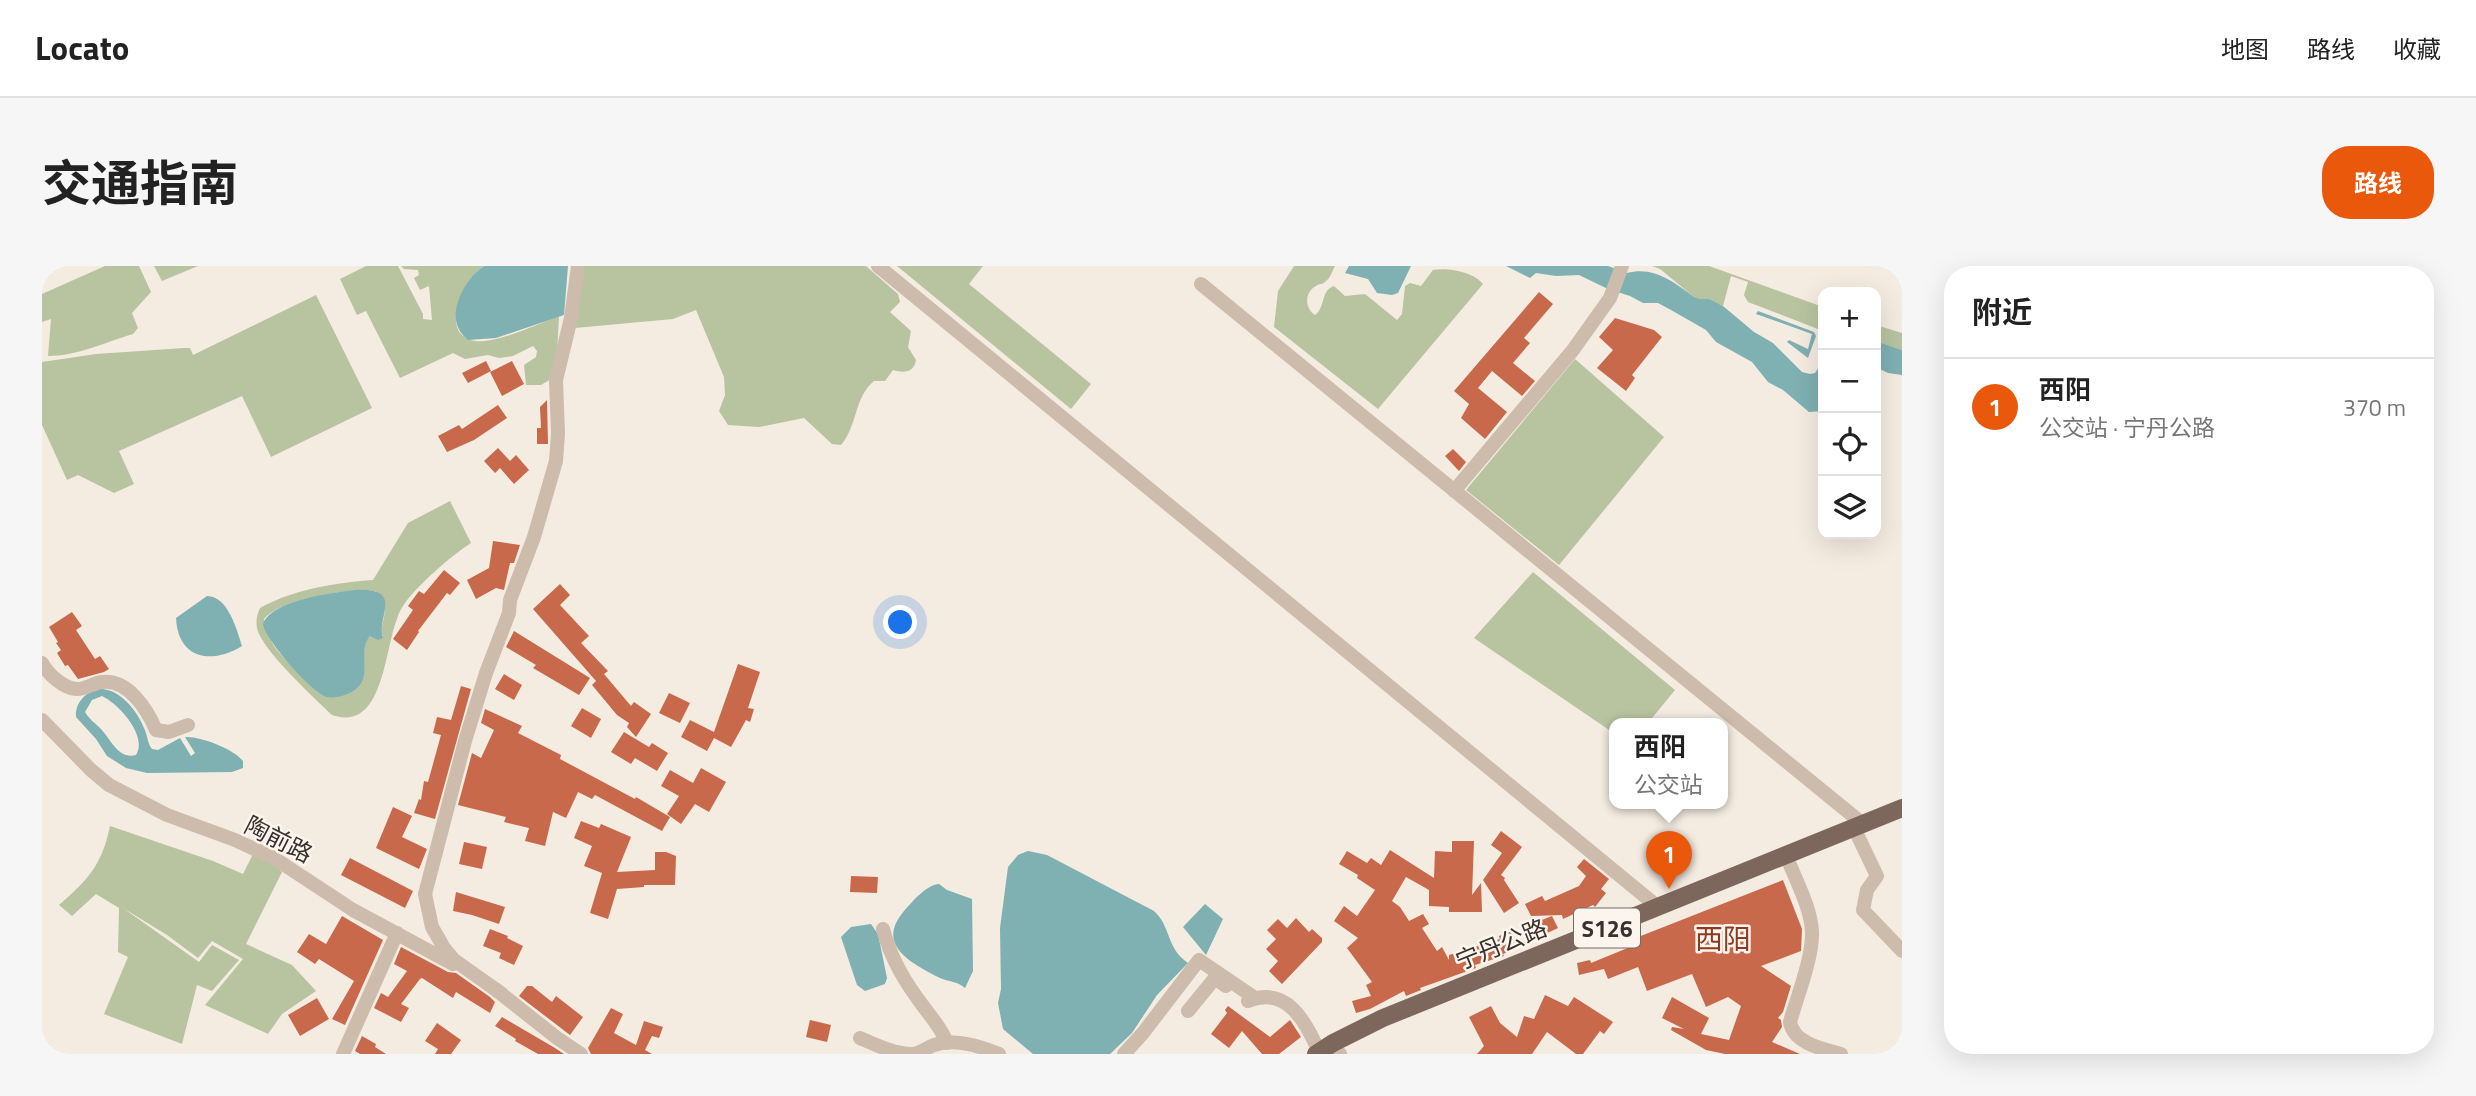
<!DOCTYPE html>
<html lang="zh">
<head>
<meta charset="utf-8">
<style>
  body { margin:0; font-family:"Titillium Web","Noto Sans SC",sans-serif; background:#f6f6f6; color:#222 }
  .controls { position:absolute; right:21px; top:21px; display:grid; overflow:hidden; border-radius:14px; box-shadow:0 7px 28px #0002 }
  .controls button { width:63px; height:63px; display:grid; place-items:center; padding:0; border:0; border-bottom:2px solid #e0e0e0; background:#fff; color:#222; font:35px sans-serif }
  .you { position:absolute; left:859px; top:357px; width:24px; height:24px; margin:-18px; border:5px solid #fff; border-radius:50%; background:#1a73e8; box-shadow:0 0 0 10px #1a73e833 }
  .badge { display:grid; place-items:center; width:46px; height:46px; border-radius:50%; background:#ea580c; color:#fff; font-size:23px; font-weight:700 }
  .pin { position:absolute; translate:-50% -58px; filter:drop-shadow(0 2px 4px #0008) }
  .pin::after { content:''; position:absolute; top:37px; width:24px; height:21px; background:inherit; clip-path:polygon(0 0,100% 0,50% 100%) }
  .popup { position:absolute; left:1567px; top:452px; width:119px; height:91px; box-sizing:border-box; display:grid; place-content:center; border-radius:14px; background:#fff; filter:drop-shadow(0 2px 5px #0005); font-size:23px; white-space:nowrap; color:#767676 }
  .popup b { font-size:26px; color:#222 }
  .popup::after { content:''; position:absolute; left:50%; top:100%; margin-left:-14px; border:14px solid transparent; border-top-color:#fff }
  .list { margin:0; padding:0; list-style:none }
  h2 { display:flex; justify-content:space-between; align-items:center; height:91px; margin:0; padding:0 28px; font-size:30px }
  h2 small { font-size:23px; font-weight:400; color:#767676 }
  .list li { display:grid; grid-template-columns:46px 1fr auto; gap:21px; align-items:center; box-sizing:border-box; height:98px; padding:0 28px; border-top:2px solid #e0e0e0 }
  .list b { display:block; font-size:26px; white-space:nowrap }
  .list p { margin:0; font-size:23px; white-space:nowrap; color:#767676 }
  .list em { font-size:23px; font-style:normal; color:#767676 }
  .icon { flex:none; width:38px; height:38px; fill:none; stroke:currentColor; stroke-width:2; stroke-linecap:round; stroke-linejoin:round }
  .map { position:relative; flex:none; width:1860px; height:788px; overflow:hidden; border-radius:28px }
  header { display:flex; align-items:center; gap:42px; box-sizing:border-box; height:98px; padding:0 35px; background:#fff; border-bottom:2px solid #e0e0e0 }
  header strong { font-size:33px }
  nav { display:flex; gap:38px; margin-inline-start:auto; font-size:24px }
  .intro { display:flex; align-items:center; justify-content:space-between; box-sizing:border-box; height:168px; padding:0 42px }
  h1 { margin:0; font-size:49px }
  .button { padding:18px 32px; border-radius:28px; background:#ea580c; color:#fff; font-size:24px; font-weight:700 }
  main { display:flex; gap:42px; padding:0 42px }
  aside { flex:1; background:#fff; border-radius:28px; box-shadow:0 7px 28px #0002 }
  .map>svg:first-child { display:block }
  .green { fill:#b8c4a0; fill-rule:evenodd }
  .water { fill:#7fb0b2; fill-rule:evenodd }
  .building { fill:#c8694b }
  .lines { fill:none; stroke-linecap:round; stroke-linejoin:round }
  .minor { stroke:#cdbbac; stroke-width:14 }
  .primary { stroke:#7d675c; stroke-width:18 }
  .labels { text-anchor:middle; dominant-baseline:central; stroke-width:5; stroke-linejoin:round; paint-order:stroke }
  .shield { fill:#fbf5ee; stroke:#756b66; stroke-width:2 }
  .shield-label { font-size:23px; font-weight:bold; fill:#3b302b }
  .street-label { font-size:24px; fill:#3b302b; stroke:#fbf5ee }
  .quarter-label { font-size:28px; fill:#8c3b22; stroke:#fbf5ee }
</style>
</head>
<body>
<header>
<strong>Locato</strong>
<nav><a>地图</a><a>路线</a><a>收藏</a></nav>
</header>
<div class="intro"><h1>交通指南</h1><a class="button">路线</a></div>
<main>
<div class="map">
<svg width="1860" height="788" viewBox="0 0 1860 788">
  <rect width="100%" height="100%" fill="#f4ebe1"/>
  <g class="green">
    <path d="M63,0h34l12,26 -19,21 6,15 -5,6c-27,8 -56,22 -85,22l3,-37 -9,3v-28z"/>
    <path d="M112,0h44l-36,15z"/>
    <path d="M324,0h32l25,48v5l9,1 -3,-34 -9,4 -6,-12 5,-3 -1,-5 -14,-1 -3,-3h84c-21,10 -48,69 -10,75 21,3 63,-17 84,-25l-2,38 -6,25 -10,6h-15l-2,-20 12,-8 1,-6 -4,-5 -20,10 -14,2 -11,-3 -23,4 -12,-6 -53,25 -34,-67 -9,4 -17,-36z"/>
    <path d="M541,0h283l25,22 7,6 2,8 -10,10 21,19 -3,16 8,13c-2,13 -12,13 -23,10l-8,11h-11c-20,16 -16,44 -33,64l-9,-1 -28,-26 -45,9 -31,-2 -9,-14 6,-16 -1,-18 -28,-67 -23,9 -98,9z"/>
    <path d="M855,0h86l-14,18 122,100 -20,25z"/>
    <path d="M1252,0h41c-3,5 -4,11 -9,15 -5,5 -4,1 -10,5 -12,6 -11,23 -1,29 11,-8 5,-24 19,-29l11,10 20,-2 32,26 5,-6 3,-28 5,-3 11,3 12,-16c15,-3 41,2 50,14l-105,125 -104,-82 4,-36z"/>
    <path d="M1610,0h57l114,41v24l-75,-29 -4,-7 4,-13 -17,-6 -8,30c-10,-5 -20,-5 -29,-9l-34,-28z"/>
    <path d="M274,29l56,113 -101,49 -29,-61 -123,55 15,33 -20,9 -36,-18 -11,5 -25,-55v-63l54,-8 88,-6h6l3,7z"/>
    <path d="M1834,59l26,8v17l-26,-9z"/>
    <path d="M1533,93l89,78 -105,128 -93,-75z"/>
    <path d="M408,235l21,42c-19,12 -56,44 -68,63 -20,29 -14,128 -71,109 -20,-19 -62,-58 -73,-81 -4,-9 -3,-17 1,-26 35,-19 74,-25 113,-28l35,-57zM312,324l21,1c16,13 8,25 6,42l2,3h-13l-4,5c-8,31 9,44 -30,56 -28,-19 -68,-41 -72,-78 16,-19 66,-25 90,-29z"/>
    <path d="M1491,306l142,118 -27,33h-33v11l-141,-96z"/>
    <path d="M68,560l103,35 30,13 10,-20 18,8 11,10 -36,72 46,21 24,26 -34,23 -14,20 -63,-29 38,-46 -31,-18 -14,17 -31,-23 -44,-27 76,54 13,-17 27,15 -27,31 -15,-6 -15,59 -78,-30 24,-57 -10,-5 1,-44 -23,-14 -24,22 -13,-11c29,-25 43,-40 51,-79z"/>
  </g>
  <g class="water">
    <path d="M443,0h83l-4,49 -68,23 -28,2c-6,-5 -11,-12 -12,-20 -3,-18 13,-46 29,-54z"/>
    <path d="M1307,0h62l-13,27 -6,2 -15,-2 -9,-14 -23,-6z"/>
    <path d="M1464,0h102l19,7c26,-7 46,8 67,24l6,2h9l14,7 31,26 19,11 29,29 8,2 5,-1 8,-12v50l-14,1 -26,-22 -15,-8 -16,-20 -36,-20 -10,-12 -35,-20 -13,-7h-15l-13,-7 -22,-7 -29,-14 -23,1 -20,-3 -6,5z"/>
    <path d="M1716,45l56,21 2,4 -8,22 -21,-16 2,-2 19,9 4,-15 -56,-20z"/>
    <path d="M1834,75l26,9v25l-14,-2 -12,-6z"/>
    <path d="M312,324c52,-3 22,27 29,48l-5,2 -8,-4c-13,15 2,38 -12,51 -6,7 -22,12 -31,10 -15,-4 -62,-57 -64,-73 9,-24 69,-31 91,-34z"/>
    <path d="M165,330c21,0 30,34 35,50 -31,19 -64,13 -66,-28z"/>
    <path d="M57,423c20,-1 38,21 45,39 4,8 3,15 8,21l6,1 22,-12 11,18 4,-3 -10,-16c15,-1 49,12 58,24v7l-11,4 -85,1 -21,-5 -19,-12 -11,-17 -20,-22c-1,-15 10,-25 23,-28zM60,430c17,8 46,40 34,59 -17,5 -25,-15 -35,-26 -6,-6 -12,-10 -16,-17l7,-12z"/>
    <path d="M986,585l19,4 107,56c17,15 12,37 34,52l-31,32 -25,38 -22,21h-77l-30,-25 -5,-26 3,-14 -1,-61 8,-61 10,-12z"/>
    <path d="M897,618l8,6 25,9 1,72 -8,17c-8,-7 -16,-6 -25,-10 -29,-15 -65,-33 -36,-67 9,-10 22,-26 35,-27z"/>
    <path d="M1163,638l18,15 -17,36 -23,-28z"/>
    <path d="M829,658l7,10 9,44 -2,6 -20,7 -8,-6 -16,-48 10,-10z"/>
  </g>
  <g class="building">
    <path d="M1497,26l14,12 -29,34 6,5 -17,20 22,18 -13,15 -30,-25 -14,17 29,24 -22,27 -24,-21 8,-14 -15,-13z"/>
    <path d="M1573,52l39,12 8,7 -30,38 3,3 -9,13 -29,-23 16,-18 -14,-13z"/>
    <path d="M444,95l5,10 -23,12 -6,-10z"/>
    <path d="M470,95l12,23 -22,12 -12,-24z"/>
    <path d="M505,134l1,44h-11v-16h4l-1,-21z"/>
    <path d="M456,139l9,13 -33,22 -27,12 -9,-16 21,-11 3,4z"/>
    <path d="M456,182l12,13 6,-6 13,15 -15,14 -14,-16 -5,5 -11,-12z"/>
    <path d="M1411,183l13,13 -7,9 -14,-15z"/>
    <path d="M451,275l27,4 -6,18h-4l-6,27 -8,-2 -20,11 -9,-19 22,-12z"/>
    <path d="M402,304l16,13 -10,12 -3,-2 -29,38 1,1 -12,18 -14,-11 20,-29 -5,-4 11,-15 5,3z"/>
    <path d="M518,318l10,11 -10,10 29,31 -8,7 27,28 -4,3 27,32 3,-4 17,12 -15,23 -9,-10 2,-4 -12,-8 -25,-30 4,-4 -63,-72z"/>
    <path d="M30,346l10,14 -6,4 19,29 5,-3 9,13 -5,3 -26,7 -10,-14 -3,1 -8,-13 4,-3 -5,-7 2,-1 -9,-15z"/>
    <path d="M472,365l76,47 -11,17 -46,-27 3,-3 -30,-18z"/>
    <path d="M696,398l22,8 -12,36 6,1 -4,13 -4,-2 -15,27 -17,-9 -7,13 -26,-14 9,-17 24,12z"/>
    <path d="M462,408l18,11 -8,15 -19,-11z"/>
    <path d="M419,420l10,3 -36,130 -21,-6 5,-14 2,1 3,-19 4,1 13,-47 -8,-2 4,-16 14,3z"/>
    <path d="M627,427l21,10 -10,20 -21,-10z"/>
    <path d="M540,442l19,11 -10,19 -20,-12z"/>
    <path d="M443,443l37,17 -4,7 43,22 -1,4 75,40 1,-2 34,20 -8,14 -67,-36 -3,4 -14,-7 -12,26 -13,-6 -8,34 -20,-5 4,-13 -25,-6 2,-5 -48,-12 14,-52 9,5 13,-28 -13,-7z"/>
    <path d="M582,466l25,15 3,-4 16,10 -11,18 -22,-13 -4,6 -20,-12z"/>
    <path d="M659,502l25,14 -17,30 -14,-8 -14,20 -14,-10 12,-18 -18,-10 9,-16 23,13z"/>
    <path d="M351,541l19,9 -10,21 25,12 -8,20 -43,-21z"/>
    <path d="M539,555l18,7 2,-4 30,13 -14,35 38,-2v-18h11l10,4 -1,29h-31v2l-27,2 -9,30 -18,-6 12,-40 -18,-7 8,-20 -18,-8z"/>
    <path d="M1459,565l21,16 -21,28 4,3 -1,2 15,23 -15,10 -21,-33 19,-27 -11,-8z"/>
    <path d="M1410,575h22l-2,54 9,-12 1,29h-33v-5l-20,-1v-16l-23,-13 -14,24 8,6 9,14 14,-7 6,10 -7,4 15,23 5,-4 7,13v-5l51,-16 -1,-3 13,-5 6,17 -15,6 1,2 -29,9 1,3 -56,20 1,2 -15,6 -2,-5 -34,18 -14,4 -4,-12 19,-5 -5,-11 6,-3 -25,-34 11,-10 -24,-17 10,-15 13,10 18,-26 -18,-12 1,-3 -19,-11 8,-13 20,12 4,-5 10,7 9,-15 44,28 1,-27 17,1z"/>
    <path d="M422,576l23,5 -5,22 -23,-5z"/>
    <path d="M308,592l63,33 -8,17 -64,-33z"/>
    <path d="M1542,593l25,20 -8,10 5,4 -11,14 -2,-2 -30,14 -1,-4 -31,1 -6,-12 17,-8 3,5 34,-15 7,-10 -9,-9z"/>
    <path d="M809,610l27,1 -1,16 -27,-1z"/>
    <path d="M1741,614l19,49 -1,22 -40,15 30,20 -8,26 -5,6 3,2 1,7 -10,15 28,12h-75l-19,-4 -35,-20 1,-3 12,2 -22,-11 10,-21 37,21 -8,16 28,6 12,-34 -13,-9 -22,10 -14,-33 -45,17 -9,-24 -30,12 -4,-10 -25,6 -2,-12 13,-3 1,3 39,-16 -2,-6z"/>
    <path d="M414,626l49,15 -6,17 -27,-9 -19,-4z"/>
    <path d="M300,650l41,24 -38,85 -13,-6 22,-38 -35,-22 -4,5 -18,-12 12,-18 17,10z"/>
    <path d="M1510,650l6,12 -17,8 -7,-13z"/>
    <path d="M1254,652l13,14 3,-3 10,9v4l-40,42 -13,-13 9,-10 -12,-12 10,-10 -9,-9 11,-11 9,9z"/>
    <path d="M448,663l18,7 -1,2 16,8 -9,19 -15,-7 2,-5 -18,-7z"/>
    <path d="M359,681l47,25 8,1 34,24 5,5 -5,11 -34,-21 -3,6 -31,-20 -2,1 -19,25 8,4 -8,14 -27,-14 7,-15 7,4 19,-26 -13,-7z"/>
    <path d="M485,720h5l20,16 4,-6 27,21 -13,18 -51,-39z"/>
    <path d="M1503,729l23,11 6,-9 39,25 -9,12 -4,-3 -17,23h-7l-29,-22 -15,22h-55l7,-8 -15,-29 22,-11 9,17 17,14 7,-21 10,3z"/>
    <path d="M275,732l12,21 -29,17 -12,-21z"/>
    <path d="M1186,740l42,31 20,-17 11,17 -22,17h-17l-20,-23 -13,17 -18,-14 16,-21 -2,-3z"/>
    <path d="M569,742l12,6 -9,19 22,12 8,-24 19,6 -4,11 -7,-2 -7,14 7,4h-61l-3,-6z"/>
    <path d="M460,751l53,31 9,6h-26l-23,-13 1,-2 -21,-13z"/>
    <path d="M768,754l21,5 -4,17 -21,-5z"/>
    <path d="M395,757l24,17 -10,14h-16l3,-5 -13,-8z"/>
    <path d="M320,770l14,8 -1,3 11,7h-26l-5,-3z"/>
  </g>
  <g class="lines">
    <g class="minor">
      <path d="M836,0l780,641"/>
      <path d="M1159,18l662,540"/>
      <path d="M1412,225l119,-141 37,-52 12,-32"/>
      <path d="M0,397c6,11 21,25 34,26 8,1 17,-6 26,-7 26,-3 45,27 54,48l13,2 19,-7"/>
      <path d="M0,454l49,50 18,15 58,30 68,25 39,18 79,52 100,54"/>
      <path d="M1812,562l23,48 -10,14 -4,20 39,41"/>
      <path d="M1744,589c9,24 25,52 26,77 1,25 -15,65 -22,90 4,22 33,27 51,32"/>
      <path d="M841,663c8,30 22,53 40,77 9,12 19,23 24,37"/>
      <path d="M453,723l62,49 24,16"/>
      <path d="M460,728l-48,-34 -10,-12 -12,-21 -7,-33 40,-153 21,-68 23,-60 1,-13 24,-63 22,-76 2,-27 -2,-54 15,-62 7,-52"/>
      <path d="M1206,735c39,-16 58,21 71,51"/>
      <path d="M1146,745l27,-33 11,8"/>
      <path d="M818,772c16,7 35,16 53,16 8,-1 13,-6 21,-9 21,-7 46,1 65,9"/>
      <path d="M1287,779l11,9"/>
      <path d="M301,788l54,-121"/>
      <path d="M1082,788l19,-21 56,-73 56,38"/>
    </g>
    <path class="primary" d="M1274,788l17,-11 50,-25 519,-210"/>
  </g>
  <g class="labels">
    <rect class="shield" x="1532" y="642.5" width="66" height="39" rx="5"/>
    <g class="shield-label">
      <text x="1565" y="662">S126</text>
    </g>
    <g class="street-label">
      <text transform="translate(237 573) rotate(27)">陶前路</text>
      <text transform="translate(1459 678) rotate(-22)">宁丹公路</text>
    </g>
    <g class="quarter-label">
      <text x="1681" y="672">西阳</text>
    </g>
  </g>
</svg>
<div class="controls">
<button>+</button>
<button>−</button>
<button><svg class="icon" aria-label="locate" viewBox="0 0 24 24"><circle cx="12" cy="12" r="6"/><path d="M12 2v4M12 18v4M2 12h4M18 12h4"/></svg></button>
<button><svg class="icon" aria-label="layers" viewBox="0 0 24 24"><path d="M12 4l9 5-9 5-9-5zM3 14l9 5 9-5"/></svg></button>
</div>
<div class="you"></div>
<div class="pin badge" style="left:1627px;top:623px">1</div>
<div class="popup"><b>西阳</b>公交站</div>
</div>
<aside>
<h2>附近<small></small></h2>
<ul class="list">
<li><span class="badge">1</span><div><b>西阳</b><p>公交站 · 宁丹公路</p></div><em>370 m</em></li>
</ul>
</aside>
</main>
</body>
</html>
